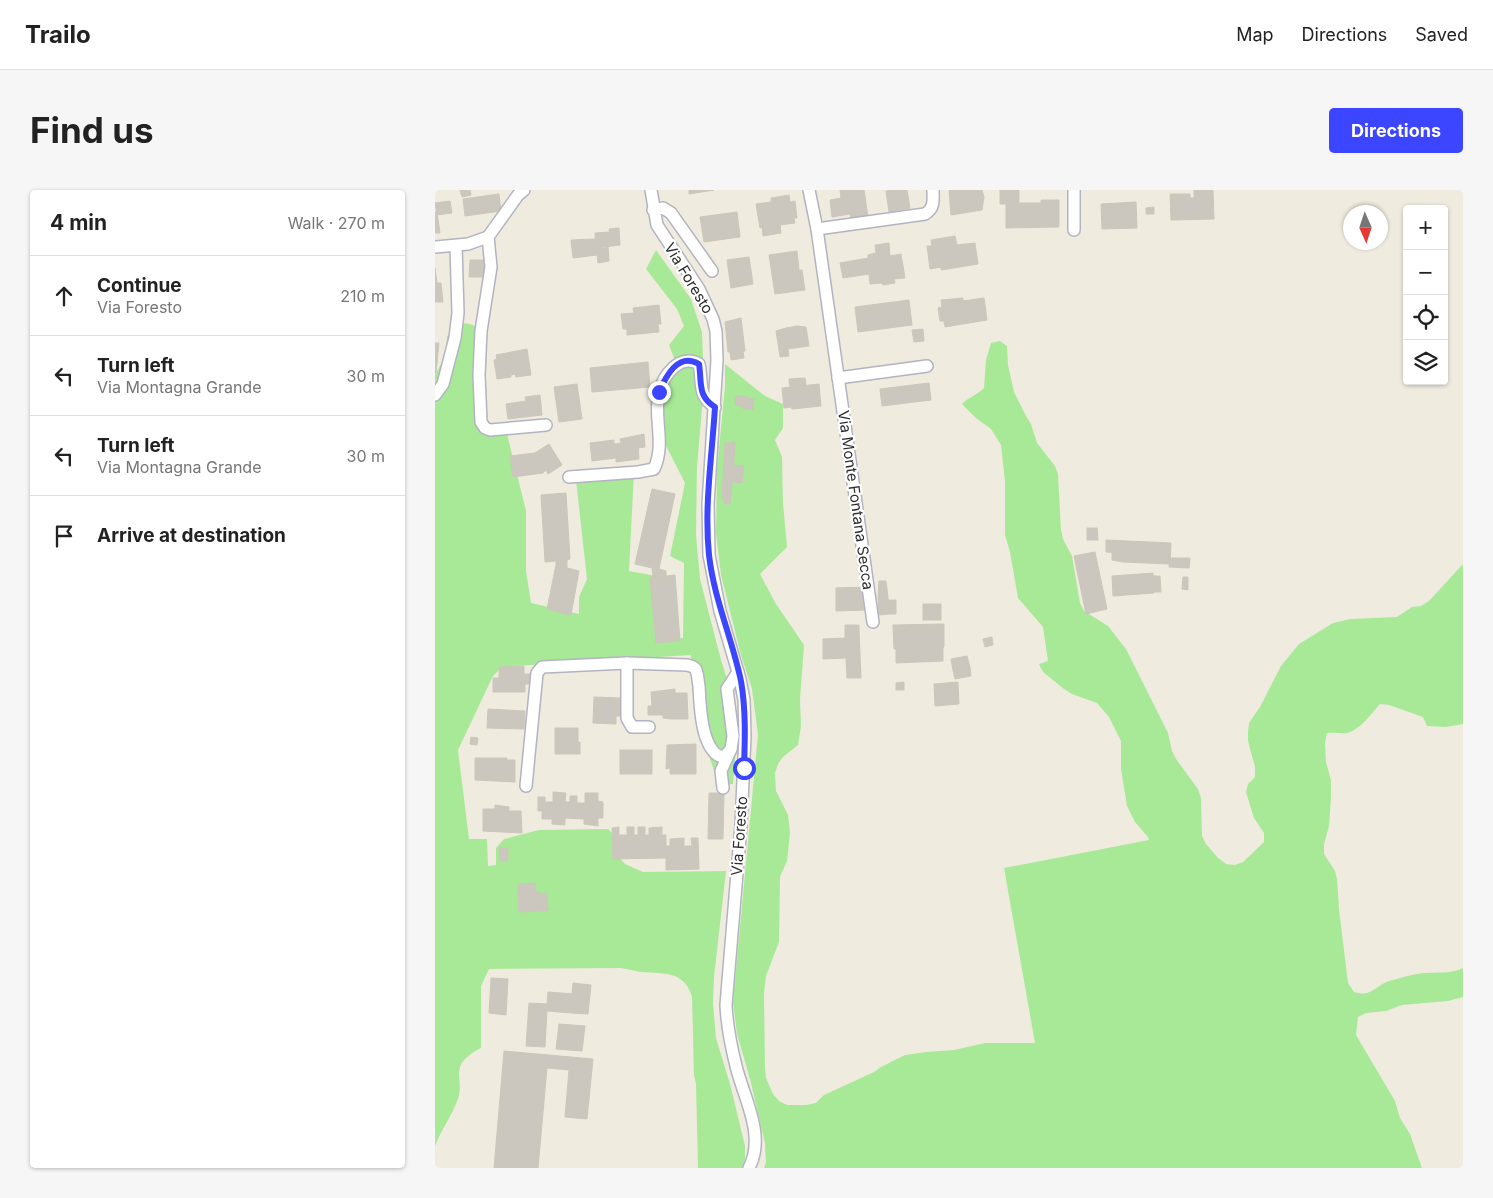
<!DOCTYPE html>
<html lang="en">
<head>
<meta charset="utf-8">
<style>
  body { margin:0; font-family:Inter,sans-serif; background:#f6f6f6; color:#222 }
  .controls { position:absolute; right:15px; top:15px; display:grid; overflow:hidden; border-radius:5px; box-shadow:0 1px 4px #0004 }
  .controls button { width:45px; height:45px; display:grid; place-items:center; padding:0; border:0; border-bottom:1px solid #e0e0e0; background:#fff; color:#222; font:25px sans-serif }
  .compass { position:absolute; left:908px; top:15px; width:45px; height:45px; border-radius:50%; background:#fff; box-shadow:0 1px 4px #0004; rotate:177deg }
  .stop { position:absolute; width:15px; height:15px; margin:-11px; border:4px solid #3c45ff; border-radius:50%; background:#fff }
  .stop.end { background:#3c45ff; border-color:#fff; box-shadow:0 1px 5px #0008 }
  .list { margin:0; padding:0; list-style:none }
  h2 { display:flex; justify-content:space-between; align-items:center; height:65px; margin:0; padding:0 20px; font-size:21px }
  h2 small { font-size:16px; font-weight:400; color:#767676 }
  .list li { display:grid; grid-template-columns:32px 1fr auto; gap:15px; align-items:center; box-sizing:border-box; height:80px; padding:0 20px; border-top:1px solid #e0e0e0 }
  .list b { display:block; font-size:19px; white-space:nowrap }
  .list p { margin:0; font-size:16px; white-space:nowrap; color:#767676 }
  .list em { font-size:16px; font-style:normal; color:#767676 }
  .icon { flex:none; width:28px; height:28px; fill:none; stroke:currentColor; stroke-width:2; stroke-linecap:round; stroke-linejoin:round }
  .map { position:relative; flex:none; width:1028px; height:978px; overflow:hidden; border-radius:5px }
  header { display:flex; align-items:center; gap:30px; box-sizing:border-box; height:70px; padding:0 25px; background:#fff; border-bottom:1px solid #e0e0e0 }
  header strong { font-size:24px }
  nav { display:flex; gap:28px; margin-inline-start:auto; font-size:18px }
  .intro { display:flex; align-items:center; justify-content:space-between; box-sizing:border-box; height:120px; padding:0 30px }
  h1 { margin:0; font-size:35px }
  .button { padding:12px 22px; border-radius:5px; background:#3c45ff; color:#fff; font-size:18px; font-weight:700 }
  main { display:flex; gap:30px; padding:0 30px }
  aside { flex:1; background:#fff; border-radius:5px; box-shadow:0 1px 4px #0004 }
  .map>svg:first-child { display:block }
  .green { fill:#a8e998 }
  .building { fill:#cbc7be; stroke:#cbc7b8 }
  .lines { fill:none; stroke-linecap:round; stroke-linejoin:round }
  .minor-casing { stroke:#b3b3c1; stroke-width:14 }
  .minor { stroke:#fff; stroke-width:11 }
  .route { stroke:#3c45ff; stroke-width:6 }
  .labels { text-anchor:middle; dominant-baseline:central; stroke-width:4.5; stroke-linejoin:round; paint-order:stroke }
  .street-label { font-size:15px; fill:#2d2d2d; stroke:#fff }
</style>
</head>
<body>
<header>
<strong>Trailo</strong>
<nav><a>Map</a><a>Directions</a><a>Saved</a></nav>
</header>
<div class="intro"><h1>Find us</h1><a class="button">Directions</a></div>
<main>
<aside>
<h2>4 min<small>Walk · 270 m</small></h2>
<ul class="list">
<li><svg class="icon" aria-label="ahead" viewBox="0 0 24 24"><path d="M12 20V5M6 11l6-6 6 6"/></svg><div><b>Continue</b><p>Via Foresto</p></div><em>210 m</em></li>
<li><svg class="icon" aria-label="left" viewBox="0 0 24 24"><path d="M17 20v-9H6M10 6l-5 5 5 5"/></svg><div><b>Turn left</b><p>Via Montagna Grande</p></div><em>30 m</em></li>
<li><svg class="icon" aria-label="left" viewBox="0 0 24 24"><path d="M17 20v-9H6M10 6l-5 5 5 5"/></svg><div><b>Turn left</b><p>Via Montagna Grande</p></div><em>30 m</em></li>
<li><svg class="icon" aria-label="arrive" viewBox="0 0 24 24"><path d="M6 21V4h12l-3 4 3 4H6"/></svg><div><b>Arrive at destination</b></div></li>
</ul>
</aside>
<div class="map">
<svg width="1028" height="978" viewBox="0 0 1028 978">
  <rect width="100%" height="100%" fill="#efebdf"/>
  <g class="green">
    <path d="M221,60l35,49 11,33 2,53 -7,82 -1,68 4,44 21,81 11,34 5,40 -4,50 -14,1 -9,-26 -18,-69 -1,-35 -189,12 -9,9 -35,74 11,89h18l1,27 8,-1v-17l8,-9 35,-9 69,-1 9,9v17l8,9 18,8 83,-1 -12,106 -1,26 3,35 14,46 15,62v13l-3,9h-44l-2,-84 -2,-9 -2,-78c-8,-27 -28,-23 -51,-25 -7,-1 -13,-3 -20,-4l-132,1 -8,17v62c-37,19 -13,31 -25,56 -6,14 -15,27 -21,42v-771l11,-20 1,-19 18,-13 11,3 5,82 9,17 17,9 19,77v60l5,32 48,11v-17l8,-18 -11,-99 58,-8 -5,99 27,5 1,63 26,-1 1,-75 -14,-7 15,-73 -22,-43 -9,-26 16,-34 9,-9 -10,-26 15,-19 -7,-17 -31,-40z"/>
    <path d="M565,151l7,5 1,19 6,27 12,24 5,8 6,19 18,23 3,8 3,56 2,9 9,17 8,47 4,8 24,15 18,23 42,84 4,18 4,8 22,30 3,9 1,38 4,8 12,14 8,6 9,1 8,-3 21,-20v-9l-10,-15 -8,-26 2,-8 7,-7v-10l-7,-26v-9l1,-9 11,-16 21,-41 18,-22 34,-21 18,-4 46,-2 15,-10 9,-1 8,-5 34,-37v160l-17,3 -19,-1 -4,-9 -34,-12 -9,-1c-9,10 -20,26 -33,29 -6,1 -13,-1 -20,0l-2,10 1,19 5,18v18l-2,28 -5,18v10l11,17 2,8 2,30 9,74 6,9c19,6 21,-8 39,-12 10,-3 21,-6 31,-7 14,-1 26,1 39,-5v29l-15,4 -46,4 -16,6 -20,2 -8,4 -2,18 39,66 5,17 10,16 12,34h-658l2,-6 -1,-19 -15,-64 -13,-45 -4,-32 25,-268 -6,-45 -11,-34 -20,-80 -5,-42 1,-64 8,-83v-22l40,32 18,8v24l-8,12 7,17 1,46 4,44 -27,27 16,30 28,41 -4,54 1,27 -3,19 -15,12 -5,7 -3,9 1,18 12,24 2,18 -3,28 -7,16 -1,65 -13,34 -2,18 1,75 1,9 7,16 6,7 8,4h19l10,-2 8,-8 50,-23 7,-5 24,-12 21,-3 28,-2 31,-7h50l-31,-175 145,-28 -1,-3 -13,-15 -8,-16 -6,-37v-28l-12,-24 -12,-14 -25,-9 -8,-5 -21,-17 -4,-8 9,-3 -5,-34 -25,-29 -8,-46 -5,-17v-54l-4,-36 -10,-16 -15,-11 -14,-14c7,-7 15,-9 22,-16l2,-28 5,-17z"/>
  </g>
  <g class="building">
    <path d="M25,0h10l1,5 -9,2z"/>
    <path d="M254,0h25l-25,4z"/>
    <path d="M405,0h24l4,27 -17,2 -1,-5 -18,3 -2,-17 11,-2z"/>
    <path d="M460,0h12l3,18 -21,4 -3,-21z"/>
    <path d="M514,0h33l2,7 -2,13 -31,5z"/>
    <path d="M565,0h19v13h22v-3h18v27l-53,1v-24h-6z"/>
    <path d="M759,0h19l1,29 -43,1 -1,-26h20v4h4z"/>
    <path d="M64,4l2,17 -36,5 -2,-17z"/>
    <path d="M354,5l1,7 5,-1 2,17h-3l1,5 -15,2 1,8 -18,3 -1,-9 -2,1 -4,-24 15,-2v-4z"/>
    <path d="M15,11l2,12 -15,2 -2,-12z"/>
    <path d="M701,12l1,26 -35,1 -1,-25z"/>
    <path d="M719,17v7h-8v-6z"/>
    <path d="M0,22h2l3,21h-5z"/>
    <path d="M302,22l3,25 -36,5 -4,-25z"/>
    <path d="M184,38l1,17 -24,3 -1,-15 15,-1 -1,-3z"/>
    <path d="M520,46l2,9 18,-2 3,21 -37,6v-3l-11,2 -3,-23h5l-1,-6z"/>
    <path d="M160,49l1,9h9l3,-2 1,15 -11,2 -1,-8 -24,3 -2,-18z"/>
    <path d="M454,53l1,13 11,-2 4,24 -11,1 1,4 -12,2 -1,-2 -12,1 -1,-10 -26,4 -3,-15 28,-5v-3l8,-2 -1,-8z"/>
    <path d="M362,61l2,19h3l3,20 -30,4 -6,-39z"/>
    <path d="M314,67l4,27 -22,4 -4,-28z"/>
    <path d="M35,70h16l-1,17h-16z"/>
    <path d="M0,78l2,15h4l2,19h-8z"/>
    <path d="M528,108v3l21,-3 3,22 -42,7 -1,-6h-4l-2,-13 4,-1 -1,-7z"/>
    <path d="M474,110l3,25 -54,7 -3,-25z"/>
    <path d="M224,115l2,19h-3l1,8 -32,3v-6h-4l-2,-15 13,-1 -1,-5z"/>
    <path d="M306,128l4,33 -17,1 -3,-30z"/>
    <path d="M362,136l9,1 3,19 -30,4 -3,-19 10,-3z"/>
    <path d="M488,139l1,12 -10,1 -2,-12z"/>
    <path d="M0,153h4l-3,30h-1z"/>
    <path d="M92,159l4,26 -15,2 -1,-3 -4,1v2l-14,2 -3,-19 3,-1 -1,-4z"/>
    <path d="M353,159l1,7 -9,1 -1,-7z"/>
    <path d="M308,161l1,7 -13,2 -1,-8z"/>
    <path d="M213,172l2,25 -58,5 -2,-24z"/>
    <path d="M370,188l1,7 -16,2 -1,-8z"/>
    <path d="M494,193l2,17 -49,6 -2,-17z"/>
    <path d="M142,194l5,35 -23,3 -5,-35z"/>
    <path d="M384,194l2,22 -29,3 -1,-2 -7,1 -2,-20z"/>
    <path d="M105,205l2,20 -34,4 -2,-15 20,-3 -1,-4z"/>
    <path d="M301,206h10v2l8,1 -1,11 -10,-1v-3l-8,-1z"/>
    <path d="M209,244l1,13 -7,1v-5l-6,1 -1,-2 -10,1 -1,-4z"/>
    <path d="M179,250v4l17,-2 1,2 6,-1 1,16 -23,3v-4l-24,3 -2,-18z"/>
    <path d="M300,252l-1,19h-10l1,-18z"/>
    <path d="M114,254l13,21 -14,9 -2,-4 -3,3 -30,4 -3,-21 25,-3z"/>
    <path d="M299,271l-4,43h-6v-5l-2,-1 2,-36z"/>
    <path d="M298,275l11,1 -2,17 -10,-1z"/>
    <path d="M217,299l23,5 -16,75 7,2v5l-13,1 -1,-9 -17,-4z"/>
    <path d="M131,303l4,66 -3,1v8l-11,-3v-4l-11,1 -4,-67z"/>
    <path d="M652,338h10l1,12h-11z"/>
    <path d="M671,350l65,3 -1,21 -47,-2 1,-9 -18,-1z"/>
    <path d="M660,362l12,57 -21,5 -12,-58z"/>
    <path d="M677,363h12l-1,9 -11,-2z"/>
    <path d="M735,368h20l-1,10 -20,-1z"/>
    <path d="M121,375l23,6 -8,44 -24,-6z"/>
    <path d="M718,383l1,20 -41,3 -1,-20z"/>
    <path d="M240,385l5,66 -24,2 -6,-65z"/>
    <path d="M718,386h7l1,16h-7z"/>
    <path d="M748,387h5v13l-6,-1z"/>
    <path d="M444,391h7l4,33 -11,1 -1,-17z"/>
    <path d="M431,397v23l-30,1v-23z"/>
    <path d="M454,410h7v14h-6z"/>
    <rect x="488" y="414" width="18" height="16"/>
    <path d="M509,434v23l-50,2 -1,-24z"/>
    <path d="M410,435h14v4l-14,1z"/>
    <path d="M424,439l2,49h-14l-1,-20 -23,1v-20l22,-1v-8z"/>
    <path d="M557,447l1,8 -8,2 -2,-8z"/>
    <path d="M508,457v14l-47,2v-14z"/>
    <path d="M532,466l3,11 -17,3 -2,-11z"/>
    <path d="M89,476v8h7v10h-6v8h-32v-14h6v-11z"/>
    <path d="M535,477l1,9 -16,3 -2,-9z"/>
    <path d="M469,492v8h-8v-7z"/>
    <path d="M523,492l1,22 -24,2 -1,-22z"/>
    <path d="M240,499v4h12l1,26h-17l-8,-1v-3h-15v-9h4l-1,-14z"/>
    <path d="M159,507l26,1 1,18h-5v8l-23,-1z"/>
    <path d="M53,519l37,2 -1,18 -37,-1z"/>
    <path d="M120,538h23v14h2v12h-25z"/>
    <path d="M36,547l7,1 -1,7 -7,-1z"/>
    <path d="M261,554v30h-26v-6l-4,1 1,-24z"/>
    <rect x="185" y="560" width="32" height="24"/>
    <path d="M40,568h32v2h8v22l-40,-2z"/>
    <path d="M118,602l13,1 -1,9h5v-6h7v7h8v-10h13v8l5,1v16h-5v8l-14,-2v-5l-19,-1v7l-13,-1v-5h-10v-8h-4v-14h7v5h8z"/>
    <path d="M274,603h15l-1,46h-15z"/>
    <path d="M60,615l14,2v4h12l1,22 -39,-2v-22h12z"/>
    <path d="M184,637v8h8v-8h7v8h4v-8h7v8h4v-7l13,-1v8h4v11h4v-7l14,-1v8h8l-1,-8h7l1,31 -33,1v-12l-53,1 -1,-31z"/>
    <path d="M64,658h9v13h-8z"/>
    <path d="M100,693l1,9h4v19l-21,1 -1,-28z"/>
    <path d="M112,703l1,18h-8v-17z"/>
    <path d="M56,788l17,1 -2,36 -17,-2z"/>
    <path d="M138,793l18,2 -3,29 -16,-1 2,-19h-2z"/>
    <path d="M113,802l26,2 -2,19 -25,-2 -2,36 -19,-1 3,-43 18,1z"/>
    <path d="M124,834l26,2 -3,25 -26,-2z"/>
    <path d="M69,861l89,8 -6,60 -22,-2 4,-47 -22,-2 -9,100h-44z"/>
  </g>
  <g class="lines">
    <g class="minor-casing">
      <g id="minor">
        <path d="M89,0l-6,5 -30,42 3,30 -10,64 -2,44 2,47 4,6 5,2 56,-5"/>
        <path d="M216,0l6,35 42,64 14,30 3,12 1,29 -9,144 1,51 11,56 20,68 4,21 1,36 -4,89 -15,180c1,21 5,41 10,61 8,33 30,69 13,102"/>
        <path d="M374,0l8,39 56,393"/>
        <path d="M218,20l10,-2 8,5 41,58"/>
        <path d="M382,39l108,-15c10,-6 8,-14 8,-24"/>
        <path d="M639,40v-40"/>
        <path d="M0,57l33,-3 20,-7"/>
        <path d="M403,188l89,-12"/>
        <path d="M0,205l8,-11 12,-46 3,-25 -2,-67"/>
        <path d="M134,287l69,-5 16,-3c12,-26 -1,-51 5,-76 4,-18 21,-40 40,-29 4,18 -2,32 16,43"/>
        <path d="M192,473v55l5,9h17"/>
        <path d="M91,596l11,-113 5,-6 85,-4 60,2c3,1 8,1 9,5 2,5 2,11 3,16 1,19 2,60 20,70h6l6,-7"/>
        <path d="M288,598l-2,-17 10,-22 2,-13 -6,-47 11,-17"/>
      </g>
    </g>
    <use href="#minor" class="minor"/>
  </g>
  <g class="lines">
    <path class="route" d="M224,202c7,-16 19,-40 40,-28 3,18 -2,32 16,43 -3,49 -11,99 -6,148 5,44 23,83 32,126 5,29 4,58 3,87"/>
  </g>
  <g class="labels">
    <g class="street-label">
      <text transform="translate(254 88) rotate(59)">Via Foresto</text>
      <text transform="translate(421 310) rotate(82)">Via Monte Fontana Secca</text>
      <text transform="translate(304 646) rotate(-86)">Via Foresto</text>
    </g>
  </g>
</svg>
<div class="controls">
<button>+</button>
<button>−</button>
<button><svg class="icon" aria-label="locate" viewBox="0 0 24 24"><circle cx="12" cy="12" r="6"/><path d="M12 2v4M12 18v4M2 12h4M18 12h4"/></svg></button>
<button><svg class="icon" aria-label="layers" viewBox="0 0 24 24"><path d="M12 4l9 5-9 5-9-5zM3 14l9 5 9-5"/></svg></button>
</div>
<svg class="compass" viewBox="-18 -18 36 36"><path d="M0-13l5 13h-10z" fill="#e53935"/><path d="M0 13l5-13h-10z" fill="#767676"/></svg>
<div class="stop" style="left:309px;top:578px"></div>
<div class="stop end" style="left:224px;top:202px"></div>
</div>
</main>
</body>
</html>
